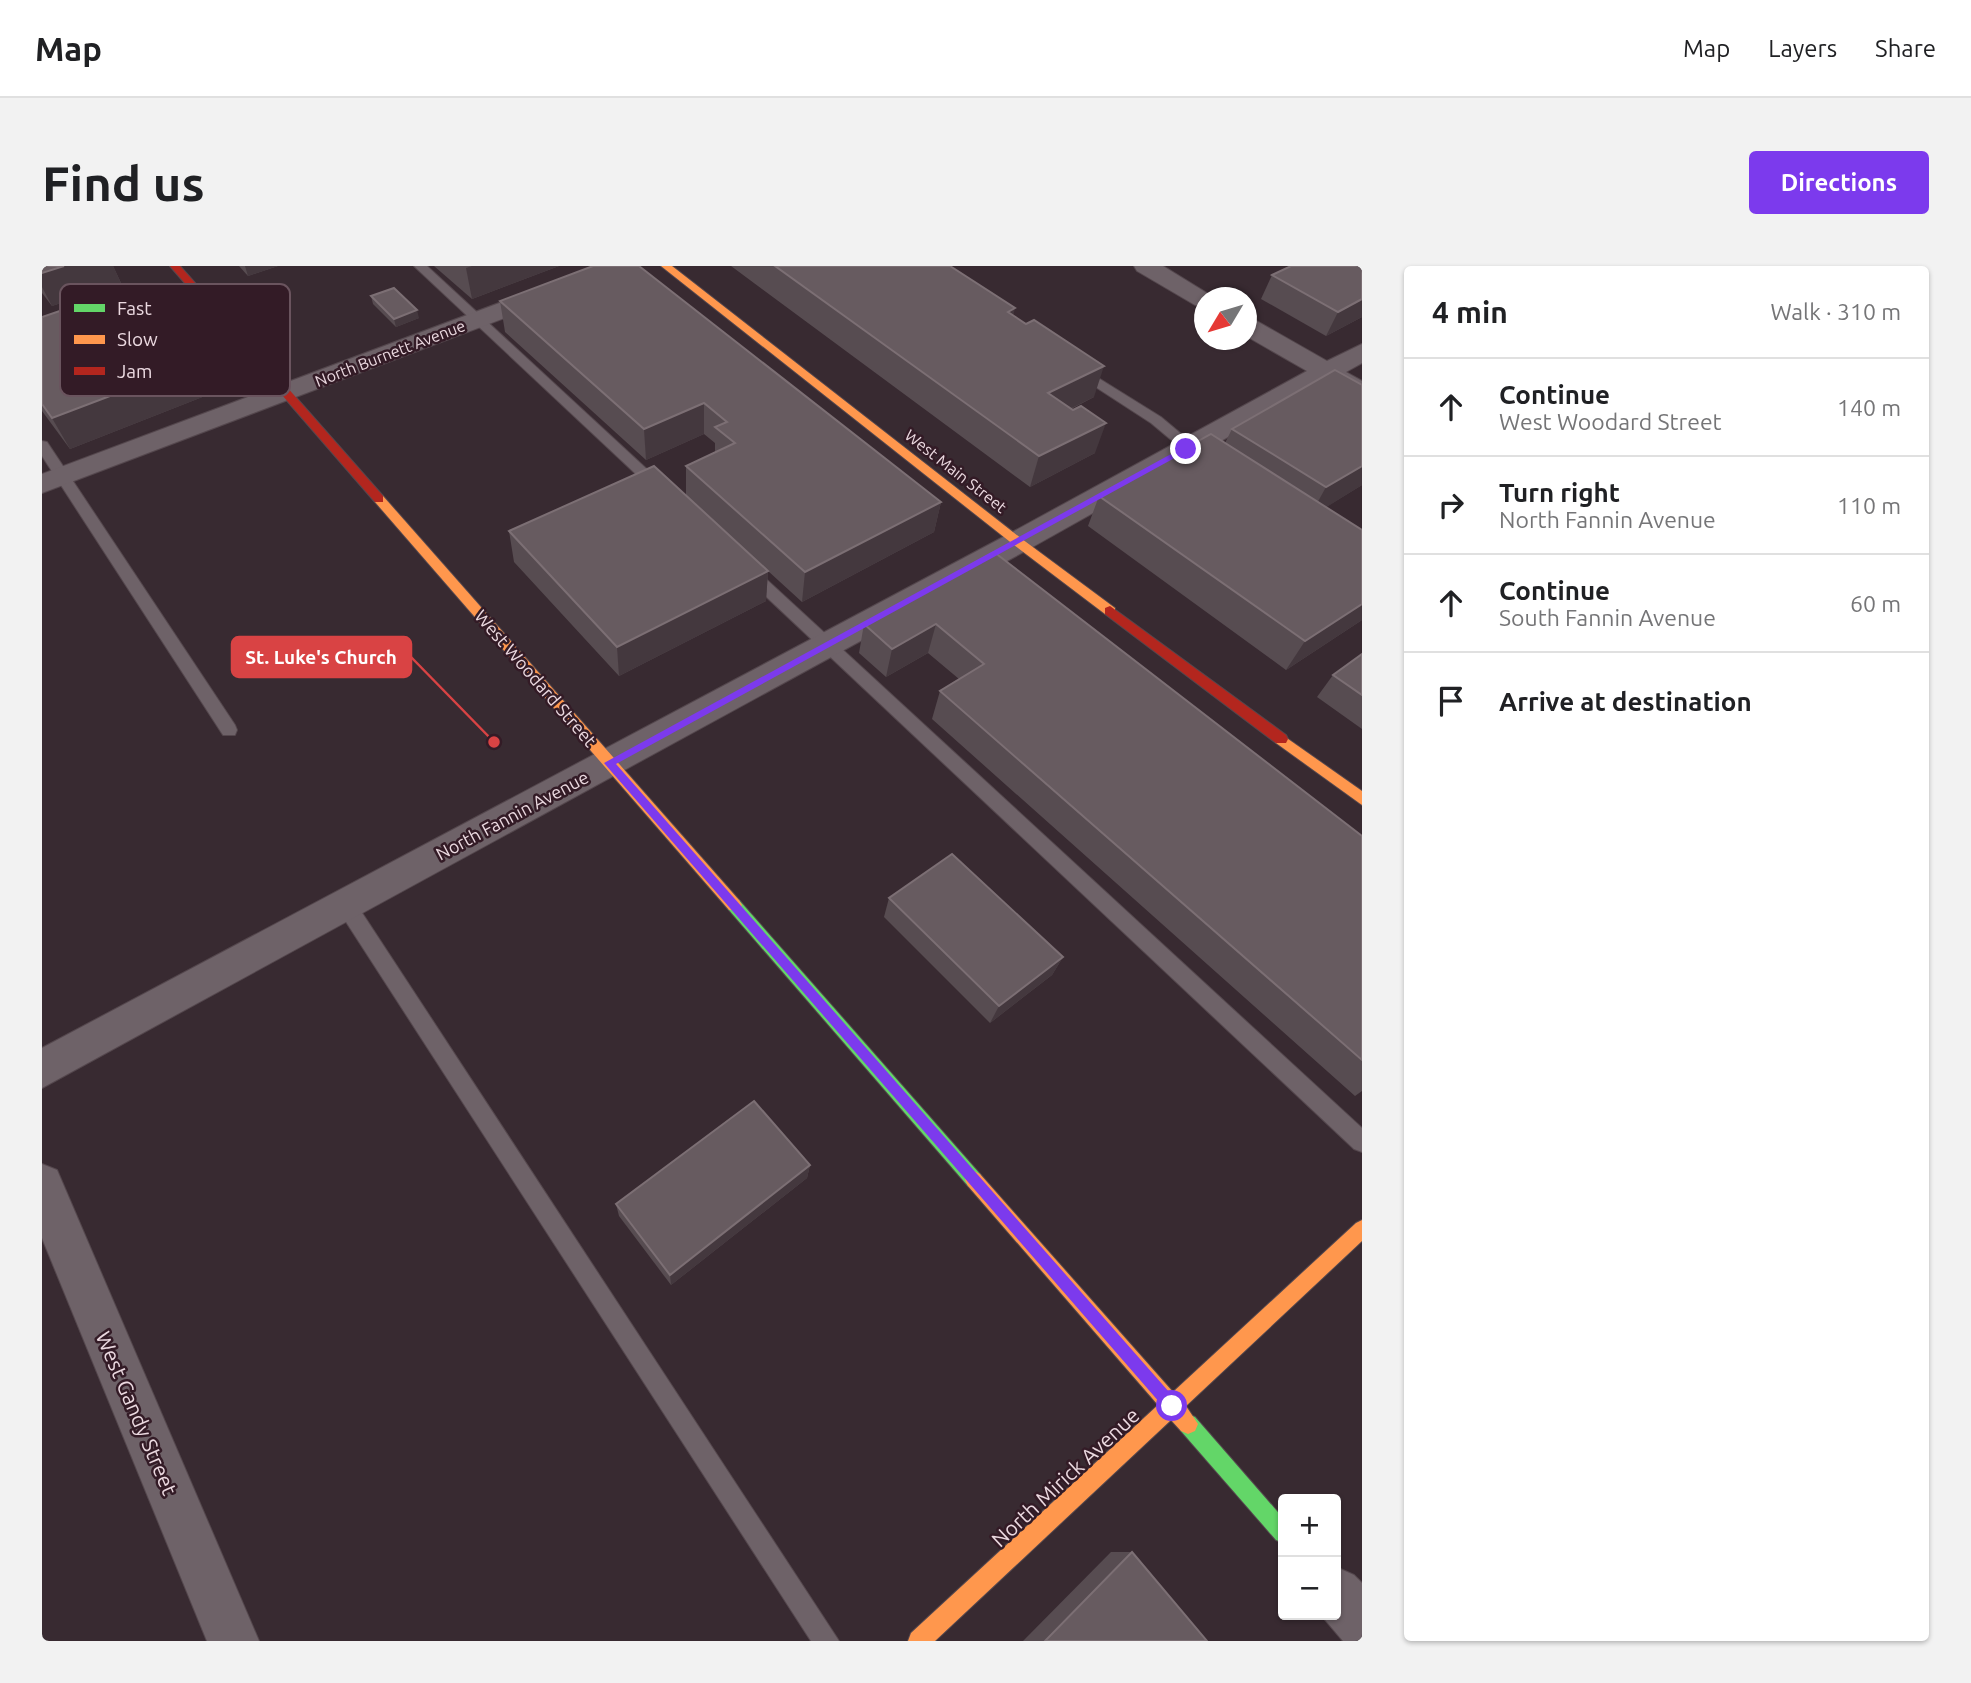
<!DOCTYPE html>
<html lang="en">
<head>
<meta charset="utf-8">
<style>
  body { margin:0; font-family:Ubuntu,sans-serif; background:#f2f2f2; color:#202124 }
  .controls { position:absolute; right:21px; bottom:21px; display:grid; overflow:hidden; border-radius:7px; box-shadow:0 2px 5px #0004 }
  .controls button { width:63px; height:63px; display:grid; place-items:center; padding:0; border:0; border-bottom:2px solid #e0e0e0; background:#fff; color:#202124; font:35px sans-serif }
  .compass { position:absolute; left:1152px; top:21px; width:63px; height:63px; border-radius:50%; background:#fff; box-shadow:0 2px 5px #0004; rotate:232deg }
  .stop { position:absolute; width:21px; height:21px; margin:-16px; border:5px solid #7c3aed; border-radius:50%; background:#fff }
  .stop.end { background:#7c3aed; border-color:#fff; box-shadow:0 2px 7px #0008 }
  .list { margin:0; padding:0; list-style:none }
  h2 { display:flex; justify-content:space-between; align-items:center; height:91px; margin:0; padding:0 28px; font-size:30px }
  h2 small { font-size:23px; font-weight:400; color:#757577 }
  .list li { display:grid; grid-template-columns:46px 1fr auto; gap:21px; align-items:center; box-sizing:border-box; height:98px; padding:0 28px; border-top:2px solid #e0e0e0 }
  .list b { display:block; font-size:26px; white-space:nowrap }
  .list p { margin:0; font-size:23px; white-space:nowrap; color:#757577 }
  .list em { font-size:23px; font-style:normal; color:#757577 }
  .icon { flex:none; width:38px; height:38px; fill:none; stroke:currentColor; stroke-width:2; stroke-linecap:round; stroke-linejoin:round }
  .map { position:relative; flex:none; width:1320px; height:1375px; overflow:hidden; border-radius:7px }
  header { display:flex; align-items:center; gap:42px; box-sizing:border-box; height:98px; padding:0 35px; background:#fff; border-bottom:2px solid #e0e0e0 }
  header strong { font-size:33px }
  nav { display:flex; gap:38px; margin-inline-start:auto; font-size:24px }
  .intro { display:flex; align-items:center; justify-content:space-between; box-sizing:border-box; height:168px; padding:0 42px }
  h1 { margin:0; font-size:49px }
  .button { padding:18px 32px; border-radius:7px; background:#7c3aed; color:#fff; font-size:24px; font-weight:700 }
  main { display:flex; gap:42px; padding:0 42px }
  aside { flex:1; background:#fff; border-radius:7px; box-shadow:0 2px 5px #0004 }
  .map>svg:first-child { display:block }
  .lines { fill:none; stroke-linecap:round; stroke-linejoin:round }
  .lane-casing { stroke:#54474d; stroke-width:2 }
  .street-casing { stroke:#54474d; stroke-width:2 }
  .fast-casing { stroke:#54474d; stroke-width:2 }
  .slow-casing { stroke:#54474d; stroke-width:2 }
  .jam-casing { stroke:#54474d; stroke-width:2 }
  .lane { fill:#6e6268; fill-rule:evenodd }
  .street { fill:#6e6268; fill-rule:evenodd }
  .fast { fill:#63d668; fill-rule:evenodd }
  .slow { fill:#ff974d; fill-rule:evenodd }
  .jam { fill:#b3261e; fill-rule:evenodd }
  .wall { fill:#574c51 }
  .shaded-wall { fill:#44383e }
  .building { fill:#675b60; stroke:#7c6f74; stroke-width:2 }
  .route { fill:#7c3aed }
  .labels { text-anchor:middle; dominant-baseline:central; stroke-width:5; stroke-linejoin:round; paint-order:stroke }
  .far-street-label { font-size:16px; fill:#ebd9e0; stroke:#331b26 }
  .street-label { font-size:18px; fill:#ebd9e0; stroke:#331b26 }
  .near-street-label { font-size:21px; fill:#ebd9e0; stroke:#331b26 }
  .key { fill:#331b26; stroke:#6a545e; stroke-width:2 }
  .key-label { font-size:19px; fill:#ebd9e0 }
  .leader { fill:none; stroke:#d94344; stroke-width:2.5 }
  .callout-dot { fill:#d94344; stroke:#331b26; stroke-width:2.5 }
  .callout { fill:#d94344; stroke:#d94344; stroke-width:2.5 }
  .callout-label { font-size:19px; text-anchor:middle; font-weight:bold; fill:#fff }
</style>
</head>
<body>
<header>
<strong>Map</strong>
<nav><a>Map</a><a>Layers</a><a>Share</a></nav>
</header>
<div class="intro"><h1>Find us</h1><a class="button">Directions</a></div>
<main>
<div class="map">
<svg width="1320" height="1375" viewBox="0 0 1320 1375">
  <rect width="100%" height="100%" fill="#382a31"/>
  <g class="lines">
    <g class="lane-casing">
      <g id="lane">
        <path d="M372,0h13l237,219 2,3 -2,3h-10z"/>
        <path d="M1037,100l82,51 43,36v6h-10l-43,-36 -77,-50 -2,-3z"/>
        <path d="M0,175l5,1 188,283 2,5 -2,5h-12l-181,-279z"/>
        <path d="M706,300l5,1 609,561v24l-8,-3 -611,-574 -3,-4z"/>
        <path d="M304,631l7,2 486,742h-28l-472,-730 -2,-6 2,-6z"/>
      </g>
    </g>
    <g class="street-casing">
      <g id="street">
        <path d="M556,0h34l-3,5 -587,222v-19z"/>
        <path d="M1092,0h29l52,32h-11v9l-9,-2 -58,-34z"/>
        <path d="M1204,52l9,2 72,41 35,-17v19l-16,9 16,9v19l-36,-18 -297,167 -987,539v-40l965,-513 300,-164 -61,-35z"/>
        <path d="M0,898l15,6 202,471h-52l-165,-403z"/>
        <path d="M1294,1301l18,8 8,8v58h-19l-22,-26h15z"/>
      </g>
    </g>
    <g class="fast-casing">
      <g id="fast">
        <path d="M692,633l5,1 241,274 3,6 -3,6 -6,3 -6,-3 -239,-276 -3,-5 3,-5z"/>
        <path d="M1146,1148l7,3 88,101v25l-7,-3 -95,-109 -3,-7 3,-7z"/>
      </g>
    </g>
    <g class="slow-casing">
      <g id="slow">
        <path d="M619,0h11l350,273 93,69v6h-10l-91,-69z"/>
        <path d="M337,229l4,1 356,404 3,5 -3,5h-10l-354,-408v-6z"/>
        <path d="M1239,468l81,57v14l-86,-62 -2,-4z"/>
        <path d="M932,905l6,3 193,218 183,-169 6,-3v21l-176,165 12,18 -3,7 -7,3 -7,-3 -10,-11 -236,221h-27l3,-8 247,-228 -190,-219 -3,-6 3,-6z"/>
      </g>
    </g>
    <g class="jam-casing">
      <g id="jam">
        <path d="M128,0h10l203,230v6h-8z"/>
        <path d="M1068,340l176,129 2,4 -2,4h-10l-171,-129v-6z"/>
      </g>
    </g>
    <use href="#lane" class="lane"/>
    <use href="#street" class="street"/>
    <use href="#fast" class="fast"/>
    <use href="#slow" class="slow"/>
    <use href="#jam" class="jam"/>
  </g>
  <g class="wall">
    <path d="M0,0h71l8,17 -69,23 -10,-13z"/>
    <path d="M197,0h39l-30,10z"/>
    <path d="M392,0h125l-87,33z"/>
    <path d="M689,0h219l64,50 80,81 -23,12 24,44 -65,34z"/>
    <path d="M1320,0v51l-36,19 -65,-37 11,-24z"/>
    <path d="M329,30l48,22 -23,9 -23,-23z"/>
    <path d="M458,35l441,201 -7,30 -132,70 -57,-52 23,21 -2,30 -147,75 -105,-114 -5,-31 177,-35v-30l29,-14v-9l-11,-9 -58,26 -141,-128z"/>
    <path d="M0,51l168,77 -140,55 -28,-38z"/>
    <path d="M1320,119v100l-36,22 36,23v90l-76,50 -198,-144 11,-30 126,-53 7,-14z"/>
    <path d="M952,286l368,284v255l-7,5 -423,-377 8,-28 19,-12 -31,-26 -42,24 -27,-24 5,-29z"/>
    <path d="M1320,388v75l-45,-32 16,-22z"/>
    <path d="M847,632l174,59 -11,18 -62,48 -106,-106z"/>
    <path d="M768,899l-3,13 -136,107 -52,-69 -3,-12z"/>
    <path d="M1069,1286h21l75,89h-184z"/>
  </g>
  <g class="shaded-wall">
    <path d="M22,0h49l8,17 -69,23 -10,-19v-14z"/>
    <path d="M203,0h33l-30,10z"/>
    <path d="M430,0h87l-87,33 -6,-31z"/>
    <path d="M1320,33v18l-36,19 12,-24z"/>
    <path d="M973,42l-7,31v-27z"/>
    <path d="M375,44l2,8 -23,9 -2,-8z"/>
    <path d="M155,97l13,31 -140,55 -18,-31z"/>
    <path d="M1062,100l-10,31 -55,27 9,-31z"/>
    <path d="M662,137v31l-58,26 -2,-31z"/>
    <path d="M1064,157l-11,30 -65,34 9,-31z"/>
    <path d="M1320,200v19l-53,33 17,-31z"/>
    <path d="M899,236l-7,30 -132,70 3,-30z"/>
    <path d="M726,305l-2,30 -147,75 -2,-29z"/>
    <path d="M1320,338v16l-76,50 19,-29z"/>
    <path d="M894,358l-8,29 -42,24 6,-28z"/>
    <path d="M1021,691l-11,18 -62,48 9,-17z"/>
    <path d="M768,899l-3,13 -136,107 -1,-10z"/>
  </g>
  <g class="building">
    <path d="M0,0h22l-22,7z"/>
    <path d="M551,0h46l302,236 -136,70 -119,-106 49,-23 -20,-16 12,-5 -23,-19 -60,26 -144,-128z"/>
    <path d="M733,0h175l65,42 -7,4 18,12 8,-4 70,46 -56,27 25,17 8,-4 25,17 -67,33z"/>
    <path d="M1249,0h71v33l-24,13 -66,-37z"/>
    <path d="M88,21l67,76 -145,55 -10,-14v-87z"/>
    <path d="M352,22l23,22 -23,9 -23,-23z"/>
    <path d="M1293,104l27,15v81l-36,21 -94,-58z"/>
    <path d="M1169,168l151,96v74l-57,37 -206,-145z"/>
    <path d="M612,200l114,105 -151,76 -108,-116z"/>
    <path d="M952,286l368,284v224l-422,-369 44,-27 -48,-40 -44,25 -28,-25z"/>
    <path d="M1320,388v41l-29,-20z"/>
    <path d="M910,588l111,103 -64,49 -110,-108z"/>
    <path d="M712,835l56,64 -140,110 -54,-71z"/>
    <path d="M1090,1286l75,89h-162z"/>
  </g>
  <path class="route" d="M1142,181l7,2 -575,315 561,637 2,5 -7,7 -5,-2 -563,-648z"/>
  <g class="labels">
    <g class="far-street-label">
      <text transform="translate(348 87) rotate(-21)">North Burnett Avenue</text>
      <text transform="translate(914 205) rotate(38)">West Main Street</text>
    </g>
    <g class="street-label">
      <text transform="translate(494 412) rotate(49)">West Woodard Street</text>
      <text transform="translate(470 549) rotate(-28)">North Fannin Avenue</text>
    </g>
    <g class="near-street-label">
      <text transform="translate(95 1147) rotate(67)">West Gandy Street</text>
      <text transform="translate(1023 1211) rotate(-43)">North Mirick Avenue</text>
    </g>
  </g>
  <rect x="18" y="18" width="230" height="112" rx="10" class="key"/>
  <rect x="32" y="38" width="31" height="8" fill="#63d668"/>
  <rect x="32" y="69" width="31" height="9" fill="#ff974d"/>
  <rect x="32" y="101" width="31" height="8" fill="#b3261e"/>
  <g class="key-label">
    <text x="75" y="49">Fast</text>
    <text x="75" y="80">Slow</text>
    <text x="75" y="112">Jam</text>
  </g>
  <path class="leader" d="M452 476L369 391"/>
  <circle class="callout-dot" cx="452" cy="476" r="7"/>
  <rect class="callout" x="190" y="371" width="179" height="40" rx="7"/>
  <g class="callout-label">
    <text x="279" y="398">St. Luke's Church</text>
  </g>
</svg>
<div class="controls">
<button>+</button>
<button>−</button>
</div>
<svg class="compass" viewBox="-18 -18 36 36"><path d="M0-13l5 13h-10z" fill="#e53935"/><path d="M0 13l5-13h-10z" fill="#757577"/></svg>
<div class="stop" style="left:1130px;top:1140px"></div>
<div class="stop end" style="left:1144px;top:183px"></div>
</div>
<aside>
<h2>4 min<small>Walk · 310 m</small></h2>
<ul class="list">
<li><svg class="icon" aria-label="ahead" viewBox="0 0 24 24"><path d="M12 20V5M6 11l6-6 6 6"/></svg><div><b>Continue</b><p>West Woodard Street</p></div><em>140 m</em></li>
<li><svg class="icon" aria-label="right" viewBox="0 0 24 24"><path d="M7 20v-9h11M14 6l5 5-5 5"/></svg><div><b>Turn right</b><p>North Fannin Avenue</p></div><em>110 m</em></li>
<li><svg class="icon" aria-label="ahead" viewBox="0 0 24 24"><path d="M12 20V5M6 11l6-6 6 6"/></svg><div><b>Continue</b><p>South Fannin Avenue</p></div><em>60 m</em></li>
<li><svg class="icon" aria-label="arrive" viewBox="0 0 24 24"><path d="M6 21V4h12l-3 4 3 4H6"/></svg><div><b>Arrive at destination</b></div></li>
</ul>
</aside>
</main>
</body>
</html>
